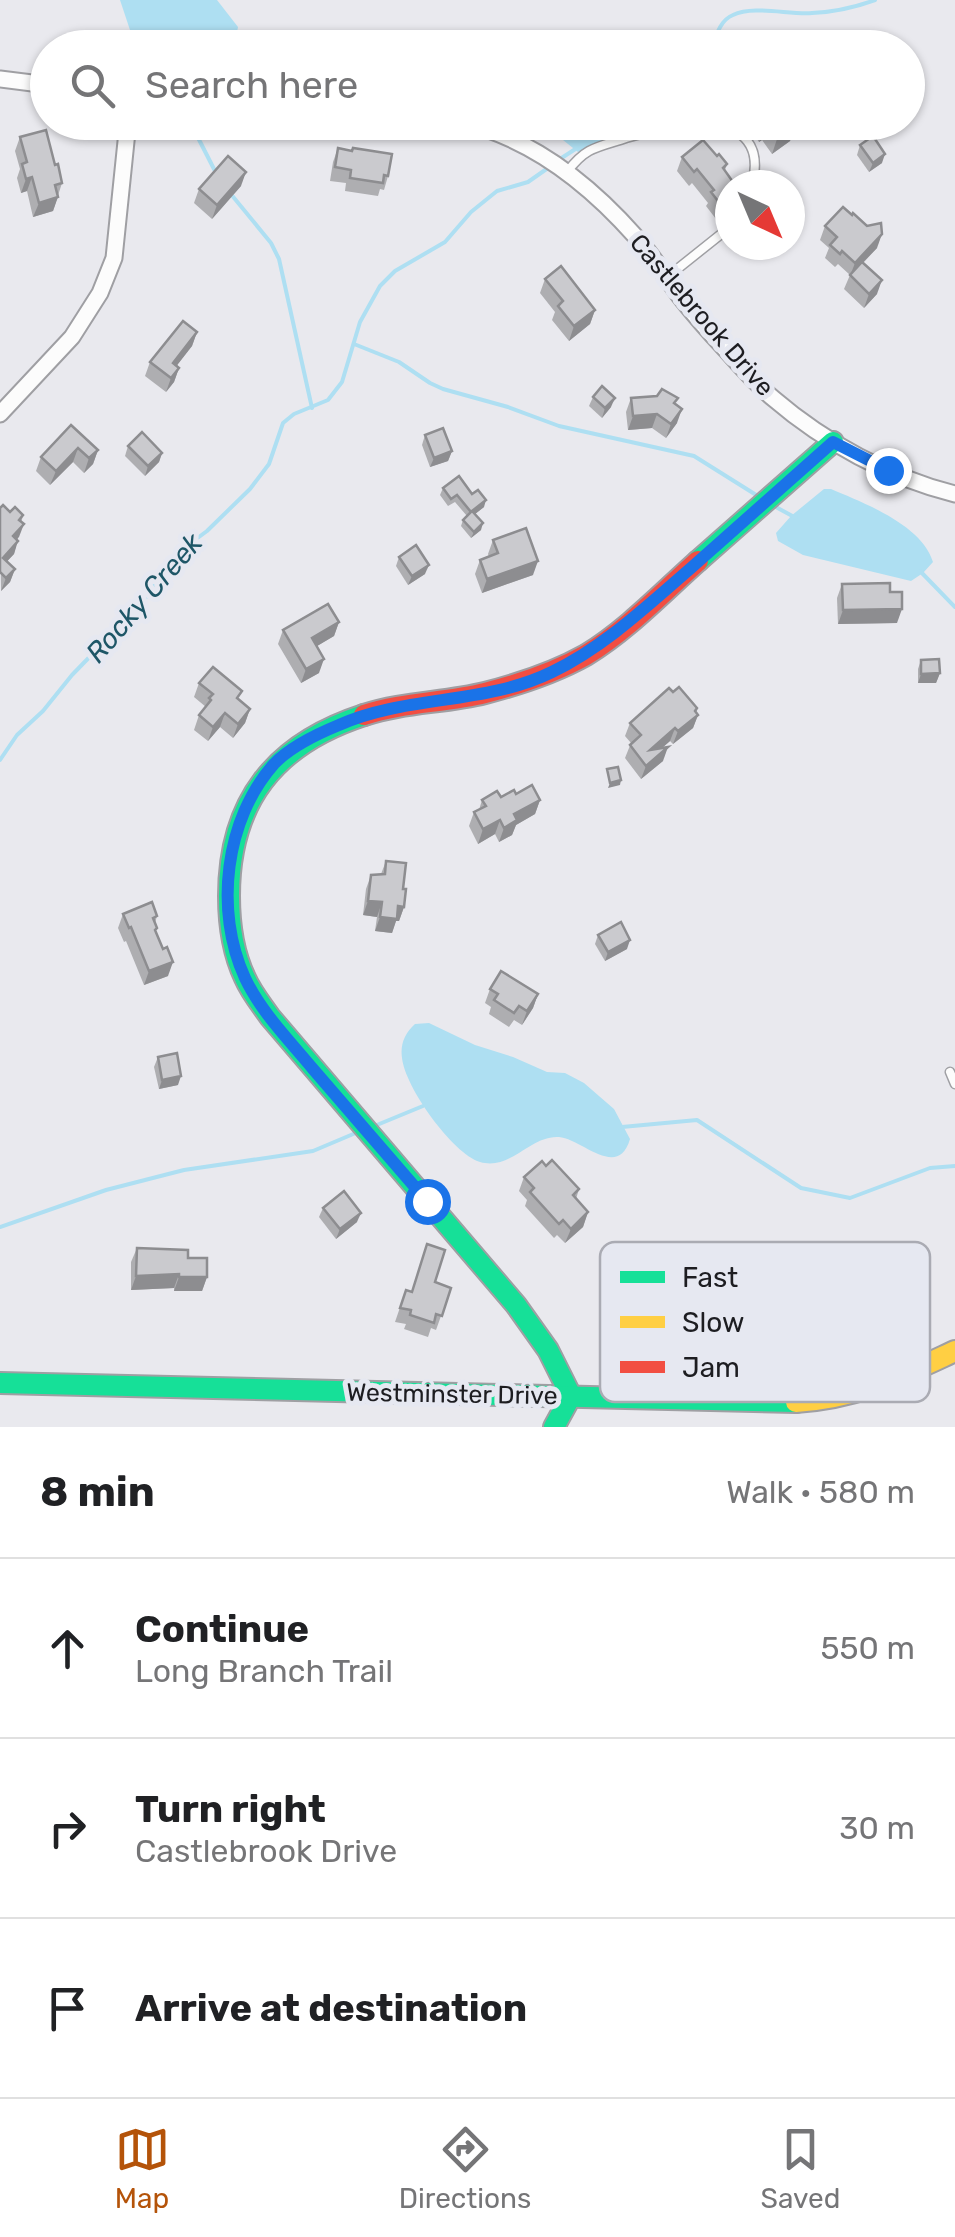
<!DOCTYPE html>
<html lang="en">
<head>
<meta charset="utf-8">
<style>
  body { margin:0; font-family:Rubik,sans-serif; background:#f2f2f2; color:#202124 }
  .compass { position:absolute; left:715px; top:170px; width:90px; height:90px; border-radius:50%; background:#fff; box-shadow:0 2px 8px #0004; rotate:136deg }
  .stop { position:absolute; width:30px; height:30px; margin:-22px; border:8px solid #1a73e8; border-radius:50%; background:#fff }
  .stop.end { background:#1a73e8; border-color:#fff; box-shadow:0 2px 10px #0008 }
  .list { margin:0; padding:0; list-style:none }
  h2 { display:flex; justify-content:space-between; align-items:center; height:130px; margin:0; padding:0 40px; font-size:42px }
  h2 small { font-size:32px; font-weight:400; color:#757577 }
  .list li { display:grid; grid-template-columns:65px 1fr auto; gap:30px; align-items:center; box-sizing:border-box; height:180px; padding:0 40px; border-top:2px solid #e0e0e0 }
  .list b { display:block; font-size:38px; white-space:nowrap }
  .list p { margin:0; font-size:32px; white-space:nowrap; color:#757577 }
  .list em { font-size:32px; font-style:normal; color:#757577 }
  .icon { flex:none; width:55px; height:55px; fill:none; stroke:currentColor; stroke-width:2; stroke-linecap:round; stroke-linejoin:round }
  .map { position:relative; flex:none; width:955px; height:1427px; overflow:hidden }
  .search { position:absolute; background:#fff; box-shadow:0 2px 8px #0004; left:30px; right:30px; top:30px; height:110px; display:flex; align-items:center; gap:25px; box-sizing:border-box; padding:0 35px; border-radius:55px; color:#757577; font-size:38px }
  .sheet { height:670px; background:#fff }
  nav { display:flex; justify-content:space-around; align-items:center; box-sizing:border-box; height:140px; border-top:2px solid #e0e0e0; background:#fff; font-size:28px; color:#757577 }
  nav a { display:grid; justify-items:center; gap:5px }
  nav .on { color:#b45309 }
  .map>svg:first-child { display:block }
  .water { fill:#aedff2 }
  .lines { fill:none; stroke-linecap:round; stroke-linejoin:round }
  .stream { stroke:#aedff2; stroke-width:4 }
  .lane-casing { stroke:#9f9fa3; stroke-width:11 }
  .street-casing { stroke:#9f9fa3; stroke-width:19 }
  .fast-casing { stroke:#9f9fa3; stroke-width:24 }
  .slow-casing { stroke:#9f9fa3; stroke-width:24 }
  .jam-casing { stroke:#9f9fa3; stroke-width:24 }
  .lane { stroke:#fcfcfc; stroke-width:8 }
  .street { stroke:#fcfcfc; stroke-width:15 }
  .fast { stroke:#16e098; stroke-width:20 }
  .slow { stroke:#ffcf43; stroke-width:20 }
  .jam { stroke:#f24e42; stroke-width:20 }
  .wall { fill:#aeaeb1 }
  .shaded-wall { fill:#8d8d90 }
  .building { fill:#cacace; stroke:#8d8d90; stroke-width:2.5 }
  .route { stroke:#1a73e8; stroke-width:12 }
  .labels { text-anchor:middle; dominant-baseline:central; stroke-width:10; stroke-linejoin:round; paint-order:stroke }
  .street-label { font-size:25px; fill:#1d1d21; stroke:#e6e8f1 }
  .water-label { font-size:28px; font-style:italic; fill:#1e5667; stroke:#e6e8f1 }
  .key { fill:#e6e8f1; stroke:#aaabb3; stroke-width:2.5 }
  .key-label { font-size:28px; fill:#1d1d21 }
</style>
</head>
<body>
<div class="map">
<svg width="955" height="1427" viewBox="0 0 955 1427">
  <rect width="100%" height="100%" fill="#e9e9ee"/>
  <g class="water">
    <path d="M120,0h97l21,27 -2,11 -13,7 -90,-6z"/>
    <path d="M557,122l80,1 -10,7 -49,22 -20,-16z"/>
    <path d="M824,489h7c33,14 91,36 102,73l-10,11 -12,8 -108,-26 -25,-14 -2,-8 15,-17z"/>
    <path d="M429,1023l46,22 38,12 34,15 18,1 19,10 30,26 16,30c-12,41 -48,0 -71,-2 -29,-2 -48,34 -79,25 -28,-9 -75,-75 -78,-104 -2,-14 3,-25 13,-34z"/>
  </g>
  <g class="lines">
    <g class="stream">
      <path d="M712,48c4,-12 8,-28 21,-33 20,-10 57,0 79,-2 20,-1 44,-6 63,-13"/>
      <path d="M190,122l26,51"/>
      <path d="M560,159l17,-11"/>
      <path d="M230,193l41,50 8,16 33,149"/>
      <path d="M354,344l45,18 31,21 13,6 65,18 51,19 135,30 67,42"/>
      <path d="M774,506l22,12"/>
      <path d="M920,571l35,36"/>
      <path d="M0,760l17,-25 26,-24 29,-36 70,-72 34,-49 31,-23 43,-42 19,-25 14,-41 11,-9 34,-14 14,-18 18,-60 20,-36 15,-15 50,-29 26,-30 26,-21 31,-9 20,-14"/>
      <path d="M372,1127l51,-21"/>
      <path d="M622,1127l75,-7 104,68 49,10 80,-30 25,-2"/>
      <path d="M0,1227l106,-37 78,-20 129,-19 45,-19"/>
    </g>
    <g class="lane-casing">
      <g id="lane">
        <path d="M567,172c6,-8 13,-16 22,-21 11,-6 26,-9 37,-13 45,-13 147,-35 126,47"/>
        <path d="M666,278l64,-51"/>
        <path d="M950,1072l5,12"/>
      </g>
    </g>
    <g class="street-casing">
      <g id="street">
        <path d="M0,79l48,6"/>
        <path d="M460,122c70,15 130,63 176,115 17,18 30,41 45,61 14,18 30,36 45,52 15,17 31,35 48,49 50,43 116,79 181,95"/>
        <path d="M0,414l72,-77 28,-44 14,-35 14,-136"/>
      </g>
    </g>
    <g class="fast-casing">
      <g id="fast">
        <path d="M698,561l135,-119"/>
        <path d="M364,715c-89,29 -135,86 -135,181 0,28 4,57 16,82 6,14 16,26 25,39l246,288 32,45 23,46 -17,31"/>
        <path d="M0,1383l796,19"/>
      </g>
    </g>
    <g class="slow-casing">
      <path id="slow" d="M796,1402c62,-4 103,-25 159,-51"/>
    </g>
    <g class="jam-casing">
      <path id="jam" d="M364,715c39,-13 81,-12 121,-22 35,-9 69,-20 101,-38 41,-25 76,-62 112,-94"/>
    </g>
    <use href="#lane" class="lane"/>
    <use href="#street" class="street"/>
    <use href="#fast" class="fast"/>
    <use href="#slow" class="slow"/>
    <use href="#jam" class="jam"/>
  </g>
  <g class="wall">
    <path d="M745,122h52l-7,19 -18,13 -10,-14 -3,2z"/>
    <path d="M20,137l35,28 7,18 -9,28 -20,6 -6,-26 -6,2 -4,-15 3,-9 -5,-18z"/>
    <path d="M860,145l22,18 -13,9 -12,-17z"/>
    <path d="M338,148l50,28 -4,14 -4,-1 -2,7 -33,-5 1,-8 -16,-2 3,-19z"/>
    <path d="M717,156l10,8 -2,6 8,12 -1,3h-2v22l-14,12 -10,-13 2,-3 -16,-20 -3,3 -12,-15 5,-14z"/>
    <path d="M241,186l-29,33 -18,-16 5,-14z"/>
    <path d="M825,226l52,22 -14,15 14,31 -13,14 -20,-19 6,-14 -12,-11 -3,3 -10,-9 4,-10 -9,-8z"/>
    <path d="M545,279l50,31 -5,14 -21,17 -17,-21 3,-8 -15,-19z"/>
    <path d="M197,332l-5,14 -16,20 3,2 -5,14 -8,10 -21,-16 5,-14z"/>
    <path d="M657,396l19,8 1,19 -11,15 -14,-10 -24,2 -2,-18 5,-14z"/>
    <path d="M593,397l18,10 -9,11 -13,-12z"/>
    <path d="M71,425l27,25 -5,14 -9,9 -11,-11 -23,23 -14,-14 5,-14z"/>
    <path d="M425,435l27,16 -4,10 -18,6 -8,-22z"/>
    <path d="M128,446l34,7 -3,9 -14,14 -20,-20z"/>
    <path d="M443,488l29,6 12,13 -9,7 6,16 -10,8 -10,-12 2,-6 4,-4 -12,-14 -7,4 -8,-11z"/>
    <path d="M0,508l23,7 -9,39 -7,7 8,8 -5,13 -9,9z"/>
    <path d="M493,540l40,35 -51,18 -7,-19 5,-14 9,-3 -1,-3z"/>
    <path d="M399,557l26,17 -17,11 -12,-19z"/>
    <path d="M842,584l48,8 7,31 -59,1 -1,-26z"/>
    <path d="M339,622l-5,14 -17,10 2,27 -18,10 -23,-39 5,-14z"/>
    <path d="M921,660l19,13 -4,10h-18v-14z"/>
    <path d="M199,683l40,17 11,9 -5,14 -12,15 -13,-11 -12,14 -14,-11 5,-15 7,-8 -12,-10z"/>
    <path d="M673,692l24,16 -1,4 2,3 -5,13 -20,16 -3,-3 -8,7 1,13 -22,18 -16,-21 6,-15 -6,-7 5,-13z"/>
    <path d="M516,794l24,6 -5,14 -19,11 -4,10 -13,7 -4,-8 -17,10 -9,-18 5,-14 5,-2 3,-10z"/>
    <path d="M386,861l17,28 1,18 -5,14h-3l-4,12 -17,-2 2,-14 -14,-2 3,-26 5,-14 10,-1z"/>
    <path d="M123,914l34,2 -2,7v8l13,45 -24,9 -18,-44 -2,1 -6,-14z"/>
    <path d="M598,935l29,14 -22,12 -10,-17z"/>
    <path d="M490,989l48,5 -5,14 -11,17 -8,-5 -5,7 -20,-13 2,-7 -6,-4z"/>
    <path d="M158,1057l20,28 -19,4 -5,-22z"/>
    <path d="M546,1166l33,23 -3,10 12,13 -5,15 -18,16 -8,-8 -3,3 -29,-32 2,-6 -8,-9 5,-14z"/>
    <path d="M323,1208l34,14 -21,17 -17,-22z"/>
    <path d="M427,1244l8,38 16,6 -15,42 -5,-2 -3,9 -24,-8 2,-5 -11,-2 11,-32 6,2z"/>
    <path d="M722,1245l18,10 23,19 -5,14h-8l-1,3 -40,3 -4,-27 6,-15 9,-1z"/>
    <path d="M137,1248l51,10 19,19 -5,14h-28v-3l-43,2v-28z"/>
    <path d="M858,1252l34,13 -13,35 -5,-2 -8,21 -19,-7 8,-22 -9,-3z"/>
  </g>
  <g class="shaded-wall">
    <path d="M768,122l-6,18 -3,2 7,-18z"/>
    <path d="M797,123l-7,18 -18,13 6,-18z"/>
    <path d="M885,154l-3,9 -13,9 4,-9z"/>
    <path d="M246,172l-5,14 -29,33 5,-14z"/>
    <path d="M32,177l-5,14 -6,2 5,-14z"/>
    <path d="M58,197l-5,14 -20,6 6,-14z"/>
    <path d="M730,197v10l-14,12 5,-14z"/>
    <path d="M882,234l-5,14 -27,28 5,-13z"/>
    <path d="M882,280l-5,14 -13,14 5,-14z"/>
    <path d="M595,310l-5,14 -21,17 5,-15z"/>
    <path d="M197,332l-5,14 -24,31 5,-14z"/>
    <path d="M179,368l-5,14 -8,10 5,-14z"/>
    <path d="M615,398l-4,9 -9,11 3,-10z"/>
    <path d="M682,409l-5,14 -11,15 5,-14z"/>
    <path d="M657,414l-5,14 -24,2 5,-14z"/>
    <path d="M78,448l-5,14 -23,23 6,-14z"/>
    <path d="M98,450l-5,14 -9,9 5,-15z"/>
    <path d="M452,451l-4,10 -18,6 4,-9z"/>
    <path d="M162,453l-3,9 -14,14 3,-10z"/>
    <path d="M486,500l-2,7 -14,11 2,-7z"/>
    <path d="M483,523l-2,7 -10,8 3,-6z"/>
    <path d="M24,524l-5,13 -11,12 5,-13z"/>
    <path d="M18,541l-4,13 -14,15 3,-11z"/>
    <path d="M538,561l-5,14 -51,18 5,-14z"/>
    <path d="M429,565l-4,9 -17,11 4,-9z"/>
    <path d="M15,569l-5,13 -9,9 5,-13z"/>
    <path d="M902,609l-5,14 -59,1 5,-14z"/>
    <path d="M339,622l-5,14 -27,16 5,-14z"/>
    <path d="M324,659l-5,14 -18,10 5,-14z"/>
    <path d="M940,673l-4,10h-18l3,-9z"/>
    <path d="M697,708l-3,10 4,-3 -5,13 -20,16 5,-13z"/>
    <path d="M250,709l-5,14 -12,15 5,-14z"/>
    <path d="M225,713l-5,14 -12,14 5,-14z"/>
    <path d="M675,728l-5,13 -25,22 5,-13z"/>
    <path d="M668,747l-5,14 -22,18 5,-13z"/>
    <path d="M621,780l-1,5 -12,3 2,-5z"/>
    <path d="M540,800l-5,14 -19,11 -4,10 -13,7 5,-14 10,-14z"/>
    <path d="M500,820l-5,14 -17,10 5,-15z"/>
    <path d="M368,901l14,1 -5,15 -14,-2z"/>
    <path d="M398,906l6,1 -5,14h-3l-4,12 -17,-2 5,-14z"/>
    <path d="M630,940l-3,9 -22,12 3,-9z"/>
    <path d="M173,962l-5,14 -24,9 5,-14z"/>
    <path d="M538,994l-5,14 -11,17 5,-14z"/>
    <path d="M181,1076l-3,9 -19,4 3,-9z"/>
    <path d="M588,1212l-5,15 -18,16 6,-14z"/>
    <path d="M361,1213l-4,9 -21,17 4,-10z"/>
    <path d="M179,1274l-5,14 -43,2 5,-14z"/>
    <path d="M763,1274l-5,14h-8l-1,3 -40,3 5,-14z"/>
    <path d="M179,1277h28l-5,14h-28z"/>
  </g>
  <g class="building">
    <path d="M769,122h28v1l-19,13z"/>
    <path d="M46,130l9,35 3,-1 4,19 -7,2 3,12 -19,6 -7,-26 -6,2 -4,-15 5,-2 -7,-25z"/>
    <path d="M873,136l12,18 -12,9 -13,-18z"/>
    <path d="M703,140l14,16 2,-2 8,10 -4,4 10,14 -4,3 1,12 -9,8 -10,-13 3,-2 -17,-21 -3,3 -12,-15z"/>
    <path d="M338,148l14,3 1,-3 39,6 -4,22 -4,-1 -1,8 -33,-5 1,-8 -16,-3z"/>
    <path d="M228,156l18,16 -29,33 -18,-16z"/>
    <path d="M843,207l9,8 1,-2 14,13 14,-3 1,11 -27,29 -13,-12 -2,3 -10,-9 7,-8 -12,-11z"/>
    <path d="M862,262l20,18 -13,14 -19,-19z"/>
    <path d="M561,266l34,44 -21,16 -16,-20 5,-5 -18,-22z"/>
    <path d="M183,321l14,11 -24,31 6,5 -8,10 -21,-16z"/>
    <path d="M602,386l13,12 -10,10 -12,-11z"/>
    <path d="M662,389l16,9 -4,5 8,6 -11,15 -14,-10 -24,2 -2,-18 26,-2z"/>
    <path d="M71,425l27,25 -9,8 -11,-10 -22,23 -15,-14z"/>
    <path d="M443,428l9,23 -18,7 -9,-23z"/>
    <path d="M142,432l20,21 -14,13 -20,-20z"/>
    <path d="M459,476l13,18 6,-4 8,10 -14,11 11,12 -9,9 -11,-12 8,-8 -14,-17 -6,4 -8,-11z"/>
    <path d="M3,505l7,7 5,-5 8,8 -4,5 5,4 -11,12 5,5 -15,17 12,11 -9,9 -6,-6v-64z"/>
    <path d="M526,528l12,33 -51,18 -7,-19 18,-7 -5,-13z"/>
    <path d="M416,545l13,20 -17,11 -13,-19z"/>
    <path d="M890,583v9h12v17l-59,1 -1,-26z"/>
    <path d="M328,604l11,18 -27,16 12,21 -18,10 -23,-39z"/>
    <path d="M939,659l1,14 -19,1v-14z"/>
    <path d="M213,667l29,24 -5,7 13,11 -12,15 -13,-11 -12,14 -14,-12 12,-15 -2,-2 4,-4 -14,-11z"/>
    <path d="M679,687l18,21 -2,3 3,4 -20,16 -3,-3 -25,22 18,-3 -22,19 -16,-21 11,-10 -11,-12 39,-35 4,4z"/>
    <path d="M618,767l3,13 -11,3 -3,-14z"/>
    <path d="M532,785l8,15 -26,14 3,6 -13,8 -4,-8 -17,9 -9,-17 12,-6 -4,-6 15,-9 4,6 13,-7 2,4z"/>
    <path d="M386,861l20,2 -3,26h3l-2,18 -6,-1 -1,13 -17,-2 2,-15 -14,-1 3,-26 14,-1z"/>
    <path d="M152,902l5,14 -4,2 4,10 -2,2 8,19 4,-2 6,15 -24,9 -18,-44 -2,1 -6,-14z"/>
    <path d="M621,922l9,18 -22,12 -10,-17z"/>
    <path d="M501,971l37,23 -11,17 -8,-5 -5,7 -20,-13 4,-6 -8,-5z"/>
    <path d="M177,1053l4,23 -19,4 -4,-23z"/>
    <path d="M552,1160l27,29 -6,6 15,17 -17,17 -8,-9 -4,4 -29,-32 4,-4 -10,-11 18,-16 4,5z"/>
    <path d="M344,1191l17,22 -21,16 -17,-21z"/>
    <path d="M427,1244l18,6 -10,32 16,6 -9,28 -6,-2 -2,9 -24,-8 1,-5 -11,-2 6,-18 6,2z"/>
    <path d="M137,1248l51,2v8h19v19h-28v-3l-43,2z"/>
  </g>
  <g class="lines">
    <path class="route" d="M427,1201c-38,-44 -76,-88 -114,-132 -24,-29 -52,-57 -68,-91 -31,-67 -20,-159 29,-214 17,-18 43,-30 65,-39 67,-30 146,-20 213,-53 52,-25 95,-66 139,-104 47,-42 95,-84 142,-126l55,28"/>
  </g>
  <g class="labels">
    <g class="street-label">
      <text transform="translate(702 315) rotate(49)">Castlebrook Drive</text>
      <text transform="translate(452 1394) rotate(1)">Westminster Drive</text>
    </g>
    <g class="water-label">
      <text transform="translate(144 598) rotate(-49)">Rocky Creek</text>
    </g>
  </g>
  <rect x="600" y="1242" width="330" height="160" rx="15" class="key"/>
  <rect x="620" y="1271" width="45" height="12" fill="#16e098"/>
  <rect x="620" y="1316" width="45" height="12" fill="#ffcf43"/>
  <rect x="620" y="1361" width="45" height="12" fill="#f24e42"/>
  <g class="key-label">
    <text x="682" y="1287">Fast</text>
    <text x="682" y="1332">Slow</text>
    <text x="682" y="1377">Jam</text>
  </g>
</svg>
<svg class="compass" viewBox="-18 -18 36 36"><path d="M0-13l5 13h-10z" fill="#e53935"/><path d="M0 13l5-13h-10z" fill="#757577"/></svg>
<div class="stop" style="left:427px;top:1201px"></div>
<div class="stop end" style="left:888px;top:470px"></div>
<div class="search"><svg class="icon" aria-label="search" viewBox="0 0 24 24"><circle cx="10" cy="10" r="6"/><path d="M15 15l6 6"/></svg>Search here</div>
</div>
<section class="sheet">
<h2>8 min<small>Walk · 580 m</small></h2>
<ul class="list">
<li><svg class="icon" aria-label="ahead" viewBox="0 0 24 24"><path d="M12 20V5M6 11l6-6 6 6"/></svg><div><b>Continue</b><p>Long Branch Trail</p></div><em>550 m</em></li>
<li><svg class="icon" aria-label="right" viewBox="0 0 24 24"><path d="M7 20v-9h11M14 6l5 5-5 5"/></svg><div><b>Turn right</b><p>Castlebrook Drive</p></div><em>30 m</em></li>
<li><svg class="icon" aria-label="arrive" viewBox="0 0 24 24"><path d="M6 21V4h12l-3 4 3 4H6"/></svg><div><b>Arrive at destination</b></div></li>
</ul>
</section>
<nav>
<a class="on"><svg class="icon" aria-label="map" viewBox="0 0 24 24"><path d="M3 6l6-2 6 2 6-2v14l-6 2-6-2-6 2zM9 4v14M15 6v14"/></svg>Map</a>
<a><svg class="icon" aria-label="directions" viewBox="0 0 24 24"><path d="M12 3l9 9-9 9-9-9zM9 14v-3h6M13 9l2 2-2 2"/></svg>Directions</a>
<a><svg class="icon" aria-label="saved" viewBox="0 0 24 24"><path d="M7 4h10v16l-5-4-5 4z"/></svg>Saved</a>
</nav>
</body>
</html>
